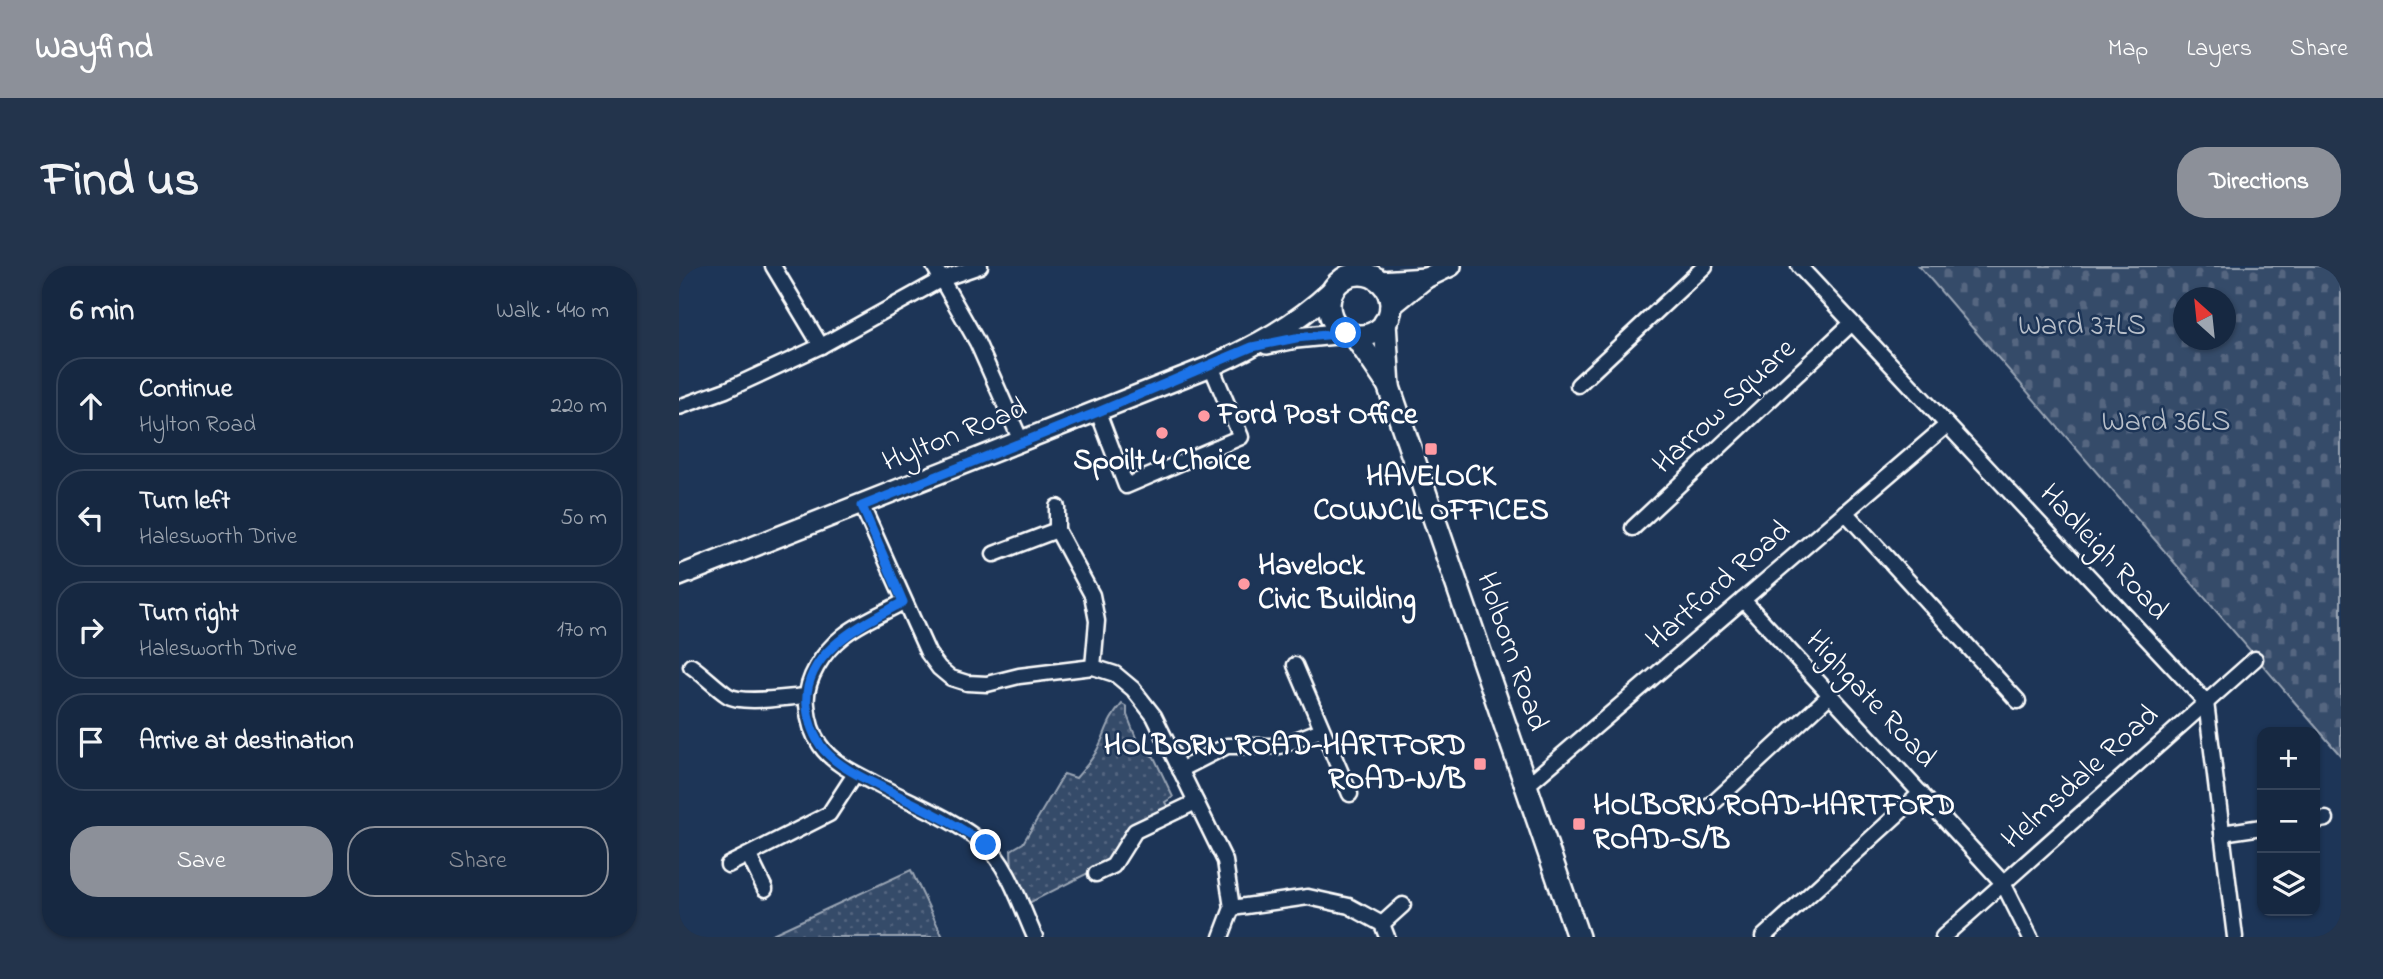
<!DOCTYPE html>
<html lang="en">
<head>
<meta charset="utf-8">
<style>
  body { margin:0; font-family:"Indie Flower",sans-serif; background:#23344c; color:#f1f3f6 }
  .controls { position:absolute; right:21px; bottom:21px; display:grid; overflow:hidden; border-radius:14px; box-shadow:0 2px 5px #0004 }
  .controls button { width:63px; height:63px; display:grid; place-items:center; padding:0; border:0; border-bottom:2px solid #35445a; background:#162841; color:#f1f3f6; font:35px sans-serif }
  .compass { position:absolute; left:1494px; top:21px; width:63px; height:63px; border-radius:50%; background:#162841; box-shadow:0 2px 5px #0004; rotate:333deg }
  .stop { position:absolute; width:21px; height:21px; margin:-16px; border:5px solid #1a73e8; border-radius:50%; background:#fff }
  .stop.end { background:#1a73e8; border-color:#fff; box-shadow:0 2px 7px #0008 }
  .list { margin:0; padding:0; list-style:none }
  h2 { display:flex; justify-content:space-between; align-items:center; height:91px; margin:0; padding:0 28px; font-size:30px }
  h2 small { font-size:23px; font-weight:400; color:#9ea6b1 }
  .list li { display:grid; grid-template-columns:46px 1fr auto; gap:21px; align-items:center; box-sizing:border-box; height:98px; margin:0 14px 14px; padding:0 14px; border:2px solid #35445a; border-radius:28px }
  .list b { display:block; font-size:26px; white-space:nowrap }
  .list p { margin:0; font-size:23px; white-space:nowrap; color:#9ea6b1 }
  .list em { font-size:23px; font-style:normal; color:#9ea6b1 }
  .actions { display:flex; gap:14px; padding:21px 28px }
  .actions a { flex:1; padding:16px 0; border:2px solid #8c9099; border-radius:28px; text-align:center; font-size:24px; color:#8c9099 }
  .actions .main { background:#8c9099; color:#fff }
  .icon { flex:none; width:38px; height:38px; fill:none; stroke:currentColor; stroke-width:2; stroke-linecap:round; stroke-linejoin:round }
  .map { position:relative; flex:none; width:1662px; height:671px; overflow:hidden; border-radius:28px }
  header { display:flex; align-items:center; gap:42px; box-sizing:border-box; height:98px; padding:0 35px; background:#8c9099; color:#fff }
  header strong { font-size:33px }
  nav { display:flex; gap:38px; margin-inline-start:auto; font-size:24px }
  .intro { display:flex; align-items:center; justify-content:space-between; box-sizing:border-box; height:168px; padding:0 42px }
  h1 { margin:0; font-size:49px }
  .button { padding:18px 32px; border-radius:28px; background:#8c9099; color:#fff; font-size:24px; font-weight:700 }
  main { display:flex; gap:42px; padding:0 42px }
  aside { flex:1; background:#162841; border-radius:28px; box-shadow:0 2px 5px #0004 }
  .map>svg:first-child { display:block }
  .grass { fill:url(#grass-dots); stroke:#9aa5b4; stroke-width:2 }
  .cemetery { fill:url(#cemetery-stones); stroke:#9aa5b4; stroke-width:2; fill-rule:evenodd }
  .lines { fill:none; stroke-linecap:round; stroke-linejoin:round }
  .minor-casing { stroke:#fff; stroke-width:19 }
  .tertiary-casing { stroke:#fff; stroke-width:24 }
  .secondary-casing { stroke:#fff; stroke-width:26 }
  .minor { stroke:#1d3557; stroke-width:14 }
  .tertiary { stroke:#1d3557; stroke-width:19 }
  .secondary { stroke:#1d3557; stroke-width:21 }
  .route { stroke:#1a73e8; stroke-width:9 }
  .poi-dot { fill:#ff9aa2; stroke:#1d3557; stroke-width:2.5 }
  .labels { text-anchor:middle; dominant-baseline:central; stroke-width:5; stroke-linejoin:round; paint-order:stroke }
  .park-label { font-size:30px; fill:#b9c0ca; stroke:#1d3557 }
  .street-label { font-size:30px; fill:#fff; stroke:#1d3557 }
  .poi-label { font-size:30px; font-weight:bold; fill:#fff; stroke:#1d3557; text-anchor:start }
</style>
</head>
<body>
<header>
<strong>Wayfind</strong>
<nav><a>Map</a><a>Layers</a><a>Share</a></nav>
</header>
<div class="intro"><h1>Find us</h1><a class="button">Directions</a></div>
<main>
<aside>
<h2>6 min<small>Walk · 440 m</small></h2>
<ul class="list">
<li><svg class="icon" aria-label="ahead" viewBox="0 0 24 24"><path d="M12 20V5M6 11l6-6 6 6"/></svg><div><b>Continue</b><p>Hylton Road</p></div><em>220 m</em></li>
<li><svg class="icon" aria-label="left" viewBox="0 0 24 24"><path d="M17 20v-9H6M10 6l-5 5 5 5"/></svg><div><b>Turn left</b><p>Halesworth Drive</p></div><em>50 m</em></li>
<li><svg class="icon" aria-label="right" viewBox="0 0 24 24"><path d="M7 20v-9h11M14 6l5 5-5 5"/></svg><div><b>Turn right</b><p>Halesworth Drive</p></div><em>170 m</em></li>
<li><svg class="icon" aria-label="arrive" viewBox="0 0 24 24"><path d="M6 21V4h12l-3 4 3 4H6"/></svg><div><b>Arrive at destination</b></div></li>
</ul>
<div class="actions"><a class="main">Save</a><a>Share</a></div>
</aside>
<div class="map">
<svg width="1662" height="671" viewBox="0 0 1662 671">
  <defs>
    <pattern id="grass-dots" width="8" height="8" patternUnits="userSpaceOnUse" patternTransform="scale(1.75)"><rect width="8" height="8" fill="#364b69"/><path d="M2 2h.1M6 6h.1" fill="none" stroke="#546680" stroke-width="1.8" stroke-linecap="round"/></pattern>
    <pattern id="cemetery-stones" width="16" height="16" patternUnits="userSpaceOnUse" patternTransform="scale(1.75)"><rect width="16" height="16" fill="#364b69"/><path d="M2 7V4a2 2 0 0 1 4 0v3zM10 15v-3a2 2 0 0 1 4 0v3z" fill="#546680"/></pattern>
  </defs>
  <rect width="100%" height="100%" fill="#1d3557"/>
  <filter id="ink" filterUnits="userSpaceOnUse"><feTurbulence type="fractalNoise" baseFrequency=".0143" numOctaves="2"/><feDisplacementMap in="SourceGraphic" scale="14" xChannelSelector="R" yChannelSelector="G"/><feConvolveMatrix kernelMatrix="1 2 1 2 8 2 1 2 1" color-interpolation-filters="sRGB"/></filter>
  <g filter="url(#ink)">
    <g class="grass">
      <path d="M443,438l5,3v8l13,33 14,9 19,40 -8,5 4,8 -38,16 -27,39 -75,38 -17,-35 -1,-18 12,-7 41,-69 12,4c8,-9 16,-18 21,-28 10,-19 10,-29 25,-46z"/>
      <path d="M232,604l32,67h-177z"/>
    </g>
    <path class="cemetery" d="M1240,0h422v490zM1504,32h42v42h-42z"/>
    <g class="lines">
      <g class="minor-casing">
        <g id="minor">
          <path d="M94,0l48,80"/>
          <path d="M255,0l43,76 44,99"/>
          <path d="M1120,0l407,436 29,235"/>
          <path d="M899,119l127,-119"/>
          <path d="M0,141l47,-17 95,-44 121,-67 38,-13"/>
          <path d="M419,146l28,74 115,-49 -30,-71"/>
          <path d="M183,240l66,147 11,15 12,10 16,5 20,1 32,-8 74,-9 22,7 18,15 21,27 71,145 7,47 -11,29"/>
          <path d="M378,241v23l35,65 5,26 -4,46"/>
          <path d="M1166,246l173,189"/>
          <path d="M954,262l219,-205"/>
          <path d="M315,288l63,-24"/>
          <path d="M1064,334l260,283 27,54"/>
          <path d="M224,336c-19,11 -43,20 -60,34 -19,15 -39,44 -36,69 1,13 5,29 13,40 11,17 34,28 52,37 35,19 81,36 112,62 24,19 38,65 51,93"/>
          <path d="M616,399l55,129"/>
          <path d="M12,400c13,9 23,20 36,29 14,10 60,2 79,1"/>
          <path d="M501,504l47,-24h53l41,-16"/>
          <path d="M846,521l422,-362"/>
          <path d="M1030,541l121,-112"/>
          <path d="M1636,555l11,-2"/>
          <path d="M1543,567l40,-6"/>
          <path d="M70,590l16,33"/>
          <path d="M49,599l101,-51 26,-40"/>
          <path d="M417,608l17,-8 22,-35 61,-29"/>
          <path d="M553,642l76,-11 41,9 33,18 5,13"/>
          <path d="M703,658l21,-19"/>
          <path d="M1084,671l158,-144"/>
          <path d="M1264,671l312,-278"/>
        </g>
      </g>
      <g class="tertiary-casing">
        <g id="tertiary">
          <path d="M701,15l46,-3"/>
          <path d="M711,41l36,-29 25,-12"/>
          <path d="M588,78l29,-6 50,-5"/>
          <path d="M0,310l532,-210c44,-20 84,-41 120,-75"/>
        </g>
      </g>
      <g class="secondary-casing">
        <g id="secondary">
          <circle cx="681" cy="39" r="31"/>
          <path d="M706,56l4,65 189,550"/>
          <path d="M676,70l34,50"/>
        </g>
      </g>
      <use href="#minor" class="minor"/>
      <use href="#tertiary" class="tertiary"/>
      <use href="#secondary" class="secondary"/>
    </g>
  </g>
  <g class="lines" filter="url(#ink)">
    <path class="route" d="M307,579c-32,-23 -68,-39 -103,-57 -20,-10 -44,-21 -59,-38 -10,-12 -16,-29 -17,-44 -5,-55 57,-82 96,-104l-41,-96 236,-94 154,-65 44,-9 50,-5"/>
  </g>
  <g class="poi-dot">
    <circle cx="525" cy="150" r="7"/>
    <circle cx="483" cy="167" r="7"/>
    <rect x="745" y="176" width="14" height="14" rx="3.5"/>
    <circle cx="565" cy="318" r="7"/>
    <rect x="794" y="491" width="14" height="14" rx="3.5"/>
    <rect x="893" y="551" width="14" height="14" rx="3.5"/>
  </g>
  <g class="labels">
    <g class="park-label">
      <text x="1403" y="61">Ward 37LS</text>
      <text x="1487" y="157">Ward 36LS</text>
    </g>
    <g class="street-label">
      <text transform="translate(1046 141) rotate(-43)">Harrow Square</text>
      <text transform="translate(276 170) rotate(-22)">Hylton Road</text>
      <text transform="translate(1424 287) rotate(47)">Hadleigh Road</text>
      <text transform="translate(1040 320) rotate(-41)">Hartford Road</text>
      <text transform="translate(832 386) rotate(71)">Holborn Road</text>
      <text transform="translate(1191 434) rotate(47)">Highgate Road</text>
      <text transform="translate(1402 512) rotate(-42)">Helmsdale Road</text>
    </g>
    <g class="poi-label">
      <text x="539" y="150">Ford Post Office</text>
      <text x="483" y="196" text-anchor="middle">Spoilt 4 Choice</text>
      <text x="752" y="212" text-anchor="middle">HAVELOCK<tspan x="752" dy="34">COUNCIL OFFICES</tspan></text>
      <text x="579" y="301">Havelock<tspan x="579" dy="34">Civic Building</tspan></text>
      <text x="787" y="481" text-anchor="end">HOLBORN ROAD-HARTFORD<tspan x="787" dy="34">ROAD-N/B</tspan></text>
      <text x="914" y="541">HOLBORN ROAD-HARTFORD<tspan x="914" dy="34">ROAD-S/B</tspan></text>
    </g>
  </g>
</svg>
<div class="controls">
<button>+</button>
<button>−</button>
<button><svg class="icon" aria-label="layers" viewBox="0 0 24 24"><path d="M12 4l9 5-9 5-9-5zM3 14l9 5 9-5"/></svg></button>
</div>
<svg class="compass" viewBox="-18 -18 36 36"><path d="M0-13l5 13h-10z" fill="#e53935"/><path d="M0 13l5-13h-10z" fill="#9ea6b1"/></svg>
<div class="stop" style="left:667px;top:67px"></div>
<div class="stop end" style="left:307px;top:579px"></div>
</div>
</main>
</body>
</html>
